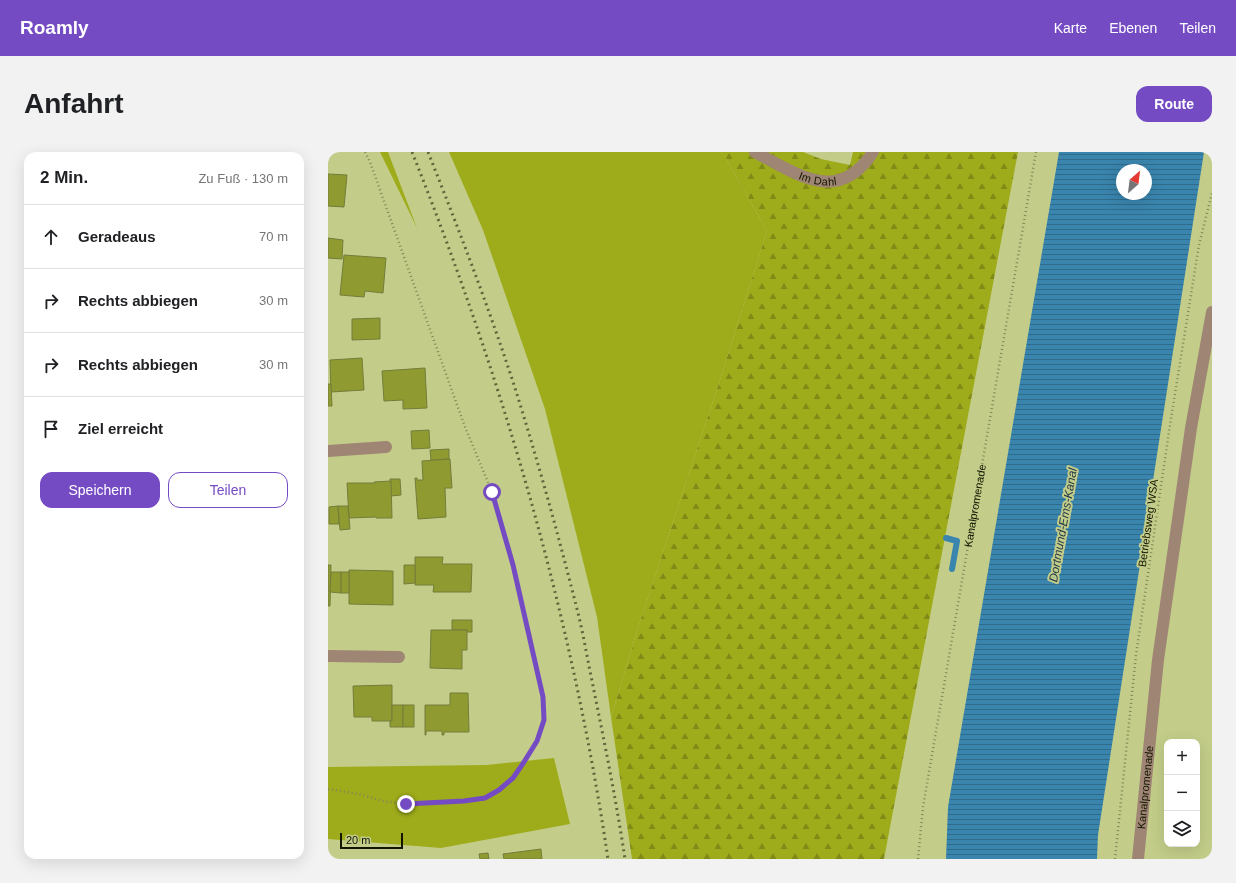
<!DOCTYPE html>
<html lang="de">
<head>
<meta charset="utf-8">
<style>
  body { margin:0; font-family:Helvetica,sans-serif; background:#f2f2f2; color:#202124 }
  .controls { position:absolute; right:12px; bottom:12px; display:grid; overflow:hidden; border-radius:8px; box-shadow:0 4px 16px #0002 }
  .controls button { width:36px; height:36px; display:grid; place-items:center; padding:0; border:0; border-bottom:1px solid #e0e0e0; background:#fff; color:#202124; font:20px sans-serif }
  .compass { position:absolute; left:788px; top:12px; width:36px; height:36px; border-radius:50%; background:#fff; box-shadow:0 4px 16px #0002; rotate:28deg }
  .scale { position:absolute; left:12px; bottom:10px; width:63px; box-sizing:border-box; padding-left:4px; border:2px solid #121500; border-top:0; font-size:11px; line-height:14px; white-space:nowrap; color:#121500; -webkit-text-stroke:3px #c3cd89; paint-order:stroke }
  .stop { position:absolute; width:12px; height:12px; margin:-9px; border:3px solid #754bc4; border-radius:50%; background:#fff }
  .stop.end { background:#754bc4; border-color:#fff; box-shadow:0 1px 4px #0008 }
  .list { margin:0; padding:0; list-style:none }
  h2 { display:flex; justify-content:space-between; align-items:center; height:52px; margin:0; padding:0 16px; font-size:17px }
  h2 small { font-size:13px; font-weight:400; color:#757577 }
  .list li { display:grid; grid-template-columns:26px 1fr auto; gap:12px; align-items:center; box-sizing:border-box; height:64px; padding:0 16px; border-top:1px solid #e0e0e0 }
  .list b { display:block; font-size:15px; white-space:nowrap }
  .list em { font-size:13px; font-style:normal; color:#757577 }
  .actions { display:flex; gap:8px; padding:12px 16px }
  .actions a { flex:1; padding:9px 0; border:1px solid #754bc4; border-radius:12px; text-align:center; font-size:14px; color:#754bc4 }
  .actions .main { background:#754bc4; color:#fff }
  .icon { flex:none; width:22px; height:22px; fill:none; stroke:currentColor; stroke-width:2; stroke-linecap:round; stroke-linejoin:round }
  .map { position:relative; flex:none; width:884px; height:707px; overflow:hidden; border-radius:12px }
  header { display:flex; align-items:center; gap:24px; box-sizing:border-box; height:56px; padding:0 20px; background:#754bc4; color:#fff }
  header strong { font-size:19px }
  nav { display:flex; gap:22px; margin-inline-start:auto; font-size:14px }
  .intro { display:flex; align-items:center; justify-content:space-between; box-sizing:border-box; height:96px; padding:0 24px }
  h1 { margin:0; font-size:28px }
  .button { padding:10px 18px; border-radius:12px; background:#754bc4; color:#fff; font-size:14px; font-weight:700 }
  main { display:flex; gap:24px; padding:0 24px }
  aside { flex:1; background:#fff; border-radius:12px; box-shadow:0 4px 16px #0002 }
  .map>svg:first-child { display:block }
  .green { fill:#9eac1b }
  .forest { fill:url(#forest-firs) }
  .water { fill:url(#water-rules); fill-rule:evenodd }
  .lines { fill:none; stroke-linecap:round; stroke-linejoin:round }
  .stream { stroke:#3a85ae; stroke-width:6 }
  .building { fill:#8f9b31; stroke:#747c3a }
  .path { stroke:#7f8755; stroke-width:2.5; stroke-dasharray:1 3; stroke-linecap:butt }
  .minor { stroke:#9f8574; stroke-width:12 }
  .rail { stroke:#5f653b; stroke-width:3; stroke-dasharray:2 4; stroke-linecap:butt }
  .route { stroke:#754bc4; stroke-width:5 }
  .labels { text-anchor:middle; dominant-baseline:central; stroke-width:4; stroke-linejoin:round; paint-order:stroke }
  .street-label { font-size:11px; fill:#121500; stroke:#c3cd89 }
  .water-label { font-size:12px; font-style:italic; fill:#233b48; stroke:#c3cd89 }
</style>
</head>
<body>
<header>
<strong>Roamly</strong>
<nav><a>Karte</a><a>Ebenen</a><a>Teilen</a></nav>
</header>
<div class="intro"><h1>Anfahrt</h1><a class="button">Route</a></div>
<main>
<aside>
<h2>2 Min.<small>Zu Fuß · 130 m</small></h2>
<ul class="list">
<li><svg class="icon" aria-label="ahead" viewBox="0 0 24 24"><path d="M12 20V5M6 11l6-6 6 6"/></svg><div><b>Geradeaus</b></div><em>70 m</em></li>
<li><svg class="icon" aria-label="right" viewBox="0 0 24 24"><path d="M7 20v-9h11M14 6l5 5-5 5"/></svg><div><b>Rechts abbiegen</b></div><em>30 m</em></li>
<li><svg class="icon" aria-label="right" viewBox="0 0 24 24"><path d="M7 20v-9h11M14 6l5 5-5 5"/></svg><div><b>Rechts abbiegen</b></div><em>30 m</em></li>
<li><svg class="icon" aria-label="arrive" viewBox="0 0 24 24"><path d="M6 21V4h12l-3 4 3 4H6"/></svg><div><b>Ziel erreicht</b></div></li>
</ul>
<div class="actions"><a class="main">Speichern</a><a>Teilen</a></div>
</aside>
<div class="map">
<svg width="884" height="707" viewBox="0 0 884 707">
  <defs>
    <pattern id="forest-firs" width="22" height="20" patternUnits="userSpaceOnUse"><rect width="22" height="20" fill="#9eac1b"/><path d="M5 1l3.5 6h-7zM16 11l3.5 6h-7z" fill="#7f8b16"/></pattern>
    <pattern id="water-rules" width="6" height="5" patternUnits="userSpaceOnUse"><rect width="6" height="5" fill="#3a85ae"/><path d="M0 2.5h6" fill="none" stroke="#2f6c8b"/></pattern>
  </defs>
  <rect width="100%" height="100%" fill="#c3cd89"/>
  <g class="green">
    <path d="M52,0h8l29,76z"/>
    <path d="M121,0h270l5,3 43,76 -49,155 -81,245 -26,86 -14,-100 -52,-208 -62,-179z"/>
    <path d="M226,606l16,66 -129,24 -113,-9v-72l159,-2z"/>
  </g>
  <path class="forest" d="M391,0h84l18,7 29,6 3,-13h165l-134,707h-252l-21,-142 26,-86 81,-245 49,-155 -43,-76z"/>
  <path class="water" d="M731,0h145l-106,683 -1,24h-151l2,-52zM794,18h24v24h-24z"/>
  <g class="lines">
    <path class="stream" d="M618,386l11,3 -5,28"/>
  </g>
  <g class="building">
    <path d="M0,22l19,1 -3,32 -16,-1z"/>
    <path d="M0,86l15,2 -1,19 -14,-1z"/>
    <path d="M16,103l42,3 -3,35 -18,-2 -1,6 -24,-2z"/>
    <path d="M52,166v21l-28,1v-21z"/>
    <path d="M34,206l2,32 -33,2 -1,-32z"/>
    <path d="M97,216l2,40 -24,1v-9l-19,1 -2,-30z"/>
    <path d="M0,232h3l1,22h-4z"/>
    <path d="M101,278l1,18 -18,1 -1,-18z"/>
    <path d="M121,297v10l-18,1 -1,-10z"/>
    <path d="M122,307l2,29h-7l1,29 -28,2 -3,-41h2v2h6l-1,-19z"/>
    <path d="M62,327h10l1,16 -10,1z"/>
    <path d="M63,329l1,37h-16v-1l-27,1 -2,-35h27v-1z"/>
    <path d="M10,354l1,18h-10v-17z"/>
    <path d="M10,354h10l2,23 -10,1z"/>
    <path d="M87,405h28l-1,7h30l-1,28h-38l1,-7h-19z"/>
    <path d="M0,413h3l-1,41h-2z"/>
    <path d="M76,413h11v18l-11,1z"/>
    <path d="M21,418l44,1v34l-44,-1z"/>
    <path d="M3,420h10v21l-11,-1z"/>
    <rect x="13" y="420" width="8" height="21"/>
    <path d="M124,468h20v12h-5v-2h-15z"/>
    <path d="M103,478h36v20h-5v19l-32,-1z"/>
    <path d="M64,533v36h-20v-4h-18l-1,-31z"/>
    <path d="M122,541h18l1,39h-25v3h-2v-4h-16v4h-1v-30h25z"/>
    <path d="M64,553h11v22h-13v-6h2z"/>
    <rect x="75" y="553" width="11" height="22"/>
    <path d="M213,697l1,10h-38l-1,-5z"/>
    <path d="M160,701l1,6h-9l-1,-5z"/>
  </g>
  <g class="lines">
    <g class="path">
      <path d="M0,637l31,5 23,7 24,3 58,-3 21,-3 14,-8 14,-12 24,-37 7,-21 -1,-23 -30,-132 -21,-73 -27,-65 -95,-265 -5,-10"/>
      <path id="s1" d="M590,707l5,-52 113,-655"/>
      <path d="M787,707l21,-204 34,-230 29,-180 13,-52"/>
    </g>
    <g class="minor">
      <path id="s2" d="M427,0c43,23 84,53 118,0"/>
      <path d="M0,299l58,-4"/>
      <path d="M0,504l71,1"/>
      <path id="s3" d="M810,707l20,-199 33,-232 21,-116"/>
    </g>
    <g class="rail">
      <path d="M84,0c91,228 160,464 196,707"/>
      <path d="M100,0c31,78 61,156 87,236 23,73 43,146 62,221 6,23 10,48 15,72 12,59 24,118 33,178"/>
    </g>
  </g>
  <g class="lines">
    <path class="route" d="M78,652l58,-3 21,-3 14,-8 14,-12 11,-16 13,-21 7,-21 -1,-23 -30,-132 -21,-73"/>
  </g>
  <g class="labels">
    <g class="street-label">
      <text stroke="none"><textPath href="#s2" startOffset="69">Im Dahl</textPath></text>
      <text stroke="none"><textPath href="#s1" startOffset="358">Kanalpromenade</textPath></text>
      <text transform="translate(820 371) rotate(-82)">Betriebsweg WSA</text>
      <text stroke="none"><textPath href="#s3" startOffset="72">Kanalpromenade</textPath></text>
    </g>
    <g class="water-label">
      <text transform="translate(735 373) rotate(-80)">Dortmund-Ems-Kanal</text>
    </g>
  </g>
</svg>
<div class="controls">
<button>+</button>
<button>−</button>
<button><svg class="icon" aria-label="layers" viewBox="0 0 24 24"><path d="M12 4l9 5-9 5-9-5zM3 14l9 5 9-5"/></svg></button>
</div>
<svg class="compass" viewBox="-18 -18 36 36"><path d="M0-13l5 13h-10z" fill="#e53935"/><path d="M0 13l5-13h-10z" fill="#757577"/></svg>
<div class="scale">20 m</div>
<div class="stop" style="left:164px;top:340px"></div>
<div class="stop end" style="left:78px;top:652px"></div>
</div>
</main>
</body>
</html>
